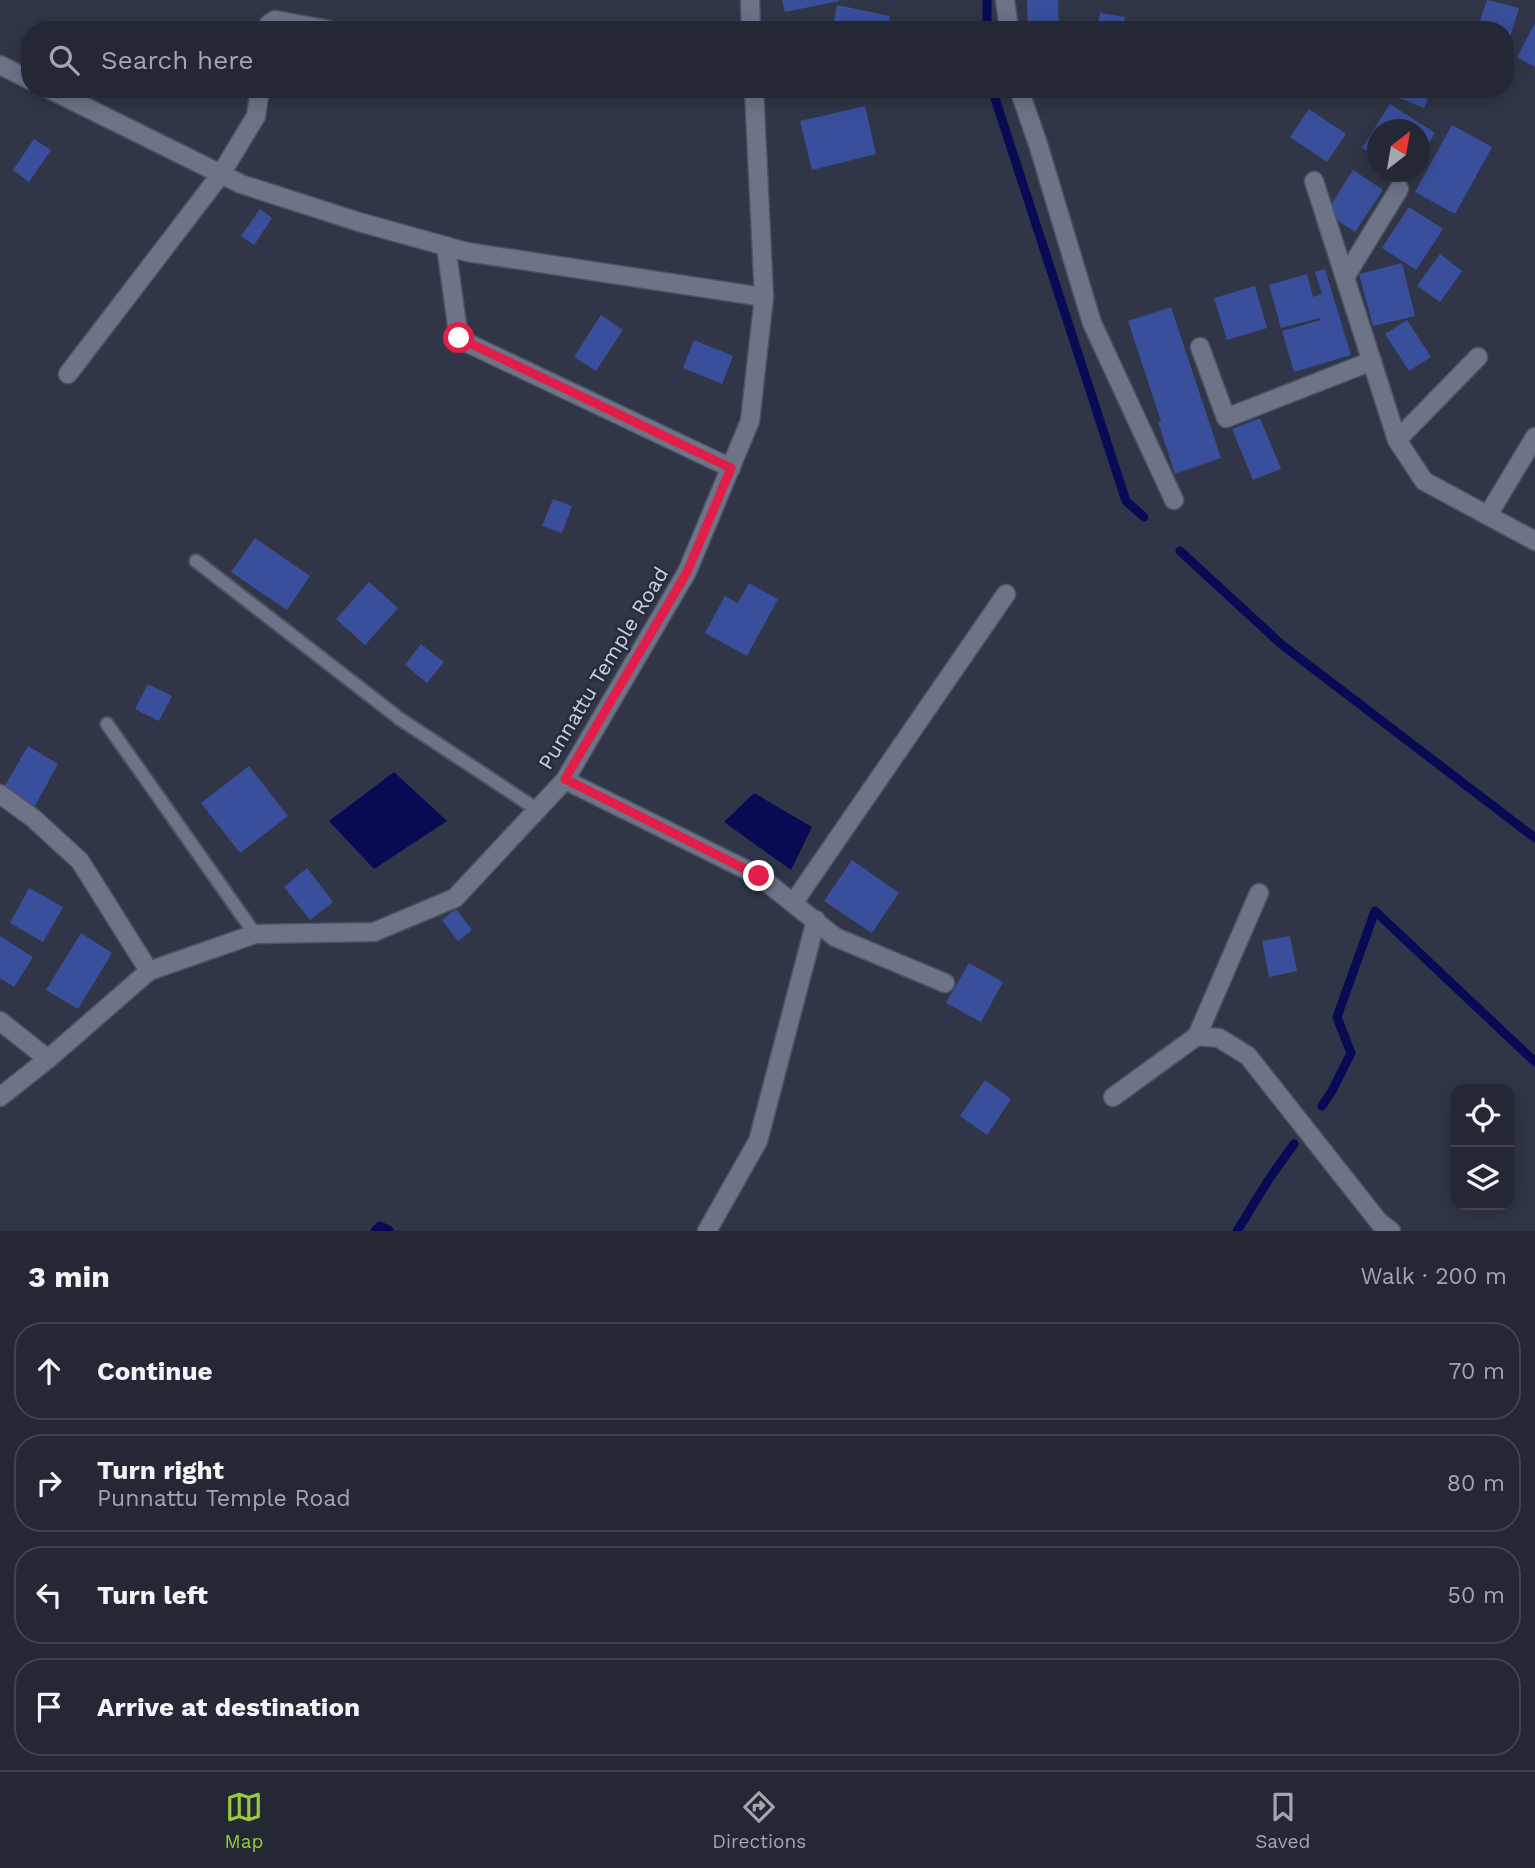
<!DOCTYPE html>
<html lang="en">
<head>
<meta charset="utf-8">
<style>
  body { margin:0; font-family:"Work Sans",sans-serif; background:#2c303d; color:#f1f3f6 }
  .controls { position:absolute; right:21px; bottom:21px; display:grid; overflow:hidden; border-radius:14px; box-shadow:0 4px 18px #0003 }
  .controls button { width:63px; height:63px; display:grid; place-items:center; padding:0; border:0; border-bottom:2px solid #414450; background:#242835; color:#f1f3f6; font:35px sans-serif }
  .compass { position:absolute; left:1367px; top:119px; width:63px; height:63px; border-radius:50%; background:#242835; box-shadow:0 4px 18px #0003; rotate:31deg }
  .stop { position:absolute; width:21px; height:21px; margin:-16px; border:5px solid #e11d48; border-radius:50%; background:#fff }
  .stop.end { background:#e11d48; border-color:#fff; box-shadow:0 2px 7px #0008 }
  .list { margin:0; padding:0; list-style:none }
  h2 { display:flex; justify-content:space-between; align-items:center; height:91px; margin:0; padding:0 28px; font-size:30px }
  h2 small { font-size:23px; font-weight:400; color:#a3a6ad }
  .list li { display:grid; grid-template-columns:46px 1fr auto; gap:21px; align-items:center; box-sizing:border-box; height:98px; margin:0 14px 14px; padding:0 14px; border:2px solid #414450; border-radius:28px }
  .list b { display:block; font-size:26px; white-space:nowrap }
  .list p { margin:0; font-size:23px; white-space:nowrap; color:#a3a6ad }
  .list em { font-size:23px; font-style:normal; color:#a3a6ad }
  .icon { flex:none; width:38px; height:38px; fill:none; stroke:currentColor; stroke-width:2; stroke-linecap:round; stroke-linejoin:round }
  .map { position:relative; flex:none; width:1535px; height:1231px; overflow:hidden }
  .search { position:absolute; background:#242835; box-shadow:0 4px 18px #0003; left:21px; right:21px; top:21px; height:77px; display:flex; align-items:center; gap:18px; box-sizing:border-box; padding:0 24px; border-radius:28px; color:#a3a6ad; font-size:26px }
  .sheet { height:539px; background:#242835 }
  nav { display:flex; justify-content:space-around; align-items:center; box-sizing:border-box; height:98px; border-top:2px solid #414450; background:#242835; font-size:19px; color:#a3a6ad }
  nav a { display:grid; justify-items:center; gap:4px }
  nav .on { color:#95cc3b }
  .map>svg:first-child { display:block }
  .water { fill:#090a54 }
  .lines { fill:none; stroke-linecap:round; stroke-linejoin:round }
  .stream { stroke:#090a54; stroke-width:9 }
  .building { fill:#3a4f9b }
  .lane-casing { stroke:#4e5362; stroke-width:16 }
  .street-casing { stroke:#4e5362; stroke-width:21 }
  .lane { stroke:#6d7488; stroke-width:12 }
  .street { stroke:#6d7488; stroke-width:18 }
  .route { stroke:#e11d48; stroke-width:9 }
  .labels { text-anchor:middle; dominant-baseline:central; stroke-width:5; stroke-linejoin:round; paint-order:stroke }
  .street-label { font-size:21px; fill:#cdd1dc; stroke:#262c3d }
</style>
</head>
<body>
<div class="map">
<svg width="1535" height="1231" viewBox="0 0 1535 1231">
  <rect width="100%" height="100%" fill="#303647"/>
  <g class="water">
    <path d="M394,772l53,49 -73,48 -45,-48z"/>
    <path d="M754,793l58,34 -21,43 -67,-48z"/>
  </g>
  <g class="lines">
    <g class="stream">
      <path d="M987,30v-30"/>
      <path d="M992,89l134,412 18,16"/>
      <path d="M1180,551l101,93 254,194"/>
      <path d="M1322,1106l10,-15 19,-38 -14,-36 38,-106 160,151"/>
      <path d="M375,1231l5,-5 9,4"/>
      <path d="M1237,1231l32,-52 25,-35"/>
    </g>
  </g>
  <g class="building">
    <path d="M782,0h57v1l-54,11z"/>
    <path d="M1027,0h31l1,30h-31z"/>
    <path d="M1487,0l32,8 -13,42 -1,-20h-28z"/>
    <path d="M837,5l53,11 -3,14h-55z"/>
    <path d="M1100,13l25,4 -2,13h-26z"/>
    <path d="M670,23l20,6v1h-22z"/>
    <path d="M1535,23v44l-18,-10z"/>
    <path d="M1394,89h38l-8,19 -32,-13z"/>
    <path d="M1390,104l45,29 -15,25v-28h-42v27l-16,-9z"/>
    <path d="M865,106l11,48 -64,16 -12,-49z"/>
    <path d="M1309,109l37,25 -19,28 -37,-25z"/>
    <path d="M1452,125l40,22 -37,67 -40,-22z"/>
    <path d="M34,139l17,11 -22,32 -16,-12z"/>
    <path d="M1353,170l30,20 -28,42 -29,-19z"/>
    <path d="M1409,207l34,22 -27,41 -34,-22z"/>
    <path d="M260,209l12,9 -18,27 -13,-9z"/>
    <path d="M1440,254l22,17 -22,31 -23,-16z"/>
    <path d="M1402,263l13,53 -42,10 -14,-52z"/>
    <path d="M1325,269l26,86 -57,17 -12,-41 39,-11 -1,-2 -39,10 -12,-43 38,-11 6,23 9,-3 -7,-22z"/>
    <path d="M1255,286l12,42 -40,12 -13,-42z"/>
    <path d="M1171,307l50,151 -46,16 -17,-52 3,-1 -33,-100z"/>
    <path d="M601,315l22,15 -27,41 -22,-14z"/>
    <path d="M1407,320l24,37 -22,14 -24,-37z"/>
    <path d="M694,340l39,16 -11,28 -39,-16z"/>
    <path d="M1260,418l21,51 -28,11 -21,-51z"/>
    <path d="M553,499l19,7 -10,27 -20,-7z"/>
    <path d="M255,538l55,38 -23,34 -56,-38z"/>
    <path d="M369,582l29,26 -33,37 -29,-26z"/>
    <path d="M749,583l29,16 -31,57 -42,-23 20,-37 13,7z"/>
    <path d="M421,644l23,18 -17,21 -22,-18z"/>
    <path d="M148,684l24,12 -13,25 -24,-12z"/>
    <path d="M28,746l30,18 -26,47 -31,-18z"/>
    <path d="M249,766l39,50 -48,37 -39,-50z"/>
    <path d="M852,860l47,33 -27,40 -48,-32z"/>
    <path d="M307,868l26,34 -23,18 -26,-33z"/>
    <path d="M29,888l34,19 -20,35 -33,-19z"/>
    <path d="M456,909l16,21 -14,11 -16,-21z"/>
    <path d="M81,933l31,20 -34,56 -32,-19z"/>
    <path d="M0,936l33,21 -19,30 -14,-9z"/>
    <path d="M1290,936l7,35 -28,6 -7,-36z"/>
    <path d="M969,963l34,19 -22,40 -35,-19z"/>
    <path d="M985,1080l26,19 -24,36 -27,-19z"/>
  </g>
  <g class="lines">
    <g class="lane-casing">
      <g id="lane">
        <path d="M196,561l204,158 138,91"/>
        <path d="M107,724l148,210"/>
      </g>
    </g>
    <g class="street-casing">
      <g id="street">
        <path d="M750,0l1,30"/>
        <path d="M1005,0l4,30"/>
        <path d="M268,30l1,-6 6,-4 55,10"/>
        <path d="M0,65l30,15"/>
        <path d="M49,89l192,95 118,38 108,30 297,45"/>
        <path d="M1019,89l19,55 54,179 82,177"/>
        <path d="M1314,181l83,259 27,41 111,60"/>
        <path d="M446,246l13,93 272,129"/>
        <path d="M1345,277l54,-88"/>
        <path d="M1200,347l26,71 146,-57"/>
        <path d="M68,374l153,-200 35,-58 4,-27"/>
        <path d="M1397,440l81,-83"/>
        <path d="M1488,515l47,-78"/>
        <path d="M565,780l194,96 76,61 110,46"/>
        <path d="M0,794l33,24 47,43 69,110"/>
        <path d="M794,902l212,-308"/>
        <path d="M0,1021l48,38"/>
        <path d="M1197,1036l62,-143"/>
        <path d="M0,1097l48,-38 101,-88 106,-37 119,-2 81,-34 110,-118 122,-208 63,-151 14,-124 -10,-208"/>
        <path d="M1113,1097l84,-61 22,2 29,18 131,166 12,9"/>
        <path d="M707,1231l51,-90 58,-221"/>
      </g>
    </g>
    <use href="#lane" class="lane"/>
    <use href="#street" class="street"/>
  </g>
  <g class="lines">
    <path class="route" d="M459,338l272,130 -44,104 -122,207 194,97"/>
  </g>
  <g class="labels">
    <g class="street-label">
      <text transform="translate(603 668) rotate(-59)">Punnattu Temple Road</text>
    </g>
  </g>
</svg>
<div class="controls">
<button><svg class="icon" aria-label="locate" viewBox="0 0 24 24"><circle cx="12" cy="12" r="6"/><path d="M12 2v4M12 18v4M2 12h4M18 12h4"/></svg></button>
<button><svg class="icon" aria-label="layers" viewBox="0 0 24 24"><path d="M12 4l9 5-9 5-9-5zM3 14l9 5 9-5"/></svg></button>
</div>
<svg class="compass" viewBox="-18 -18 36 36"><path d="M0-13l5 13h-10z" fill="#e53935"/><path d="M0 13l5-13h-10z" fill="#a3a6ad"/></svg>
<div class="stop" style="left:459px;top:338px"></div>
<div class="stop end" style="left:759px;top:876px"></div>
<div class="search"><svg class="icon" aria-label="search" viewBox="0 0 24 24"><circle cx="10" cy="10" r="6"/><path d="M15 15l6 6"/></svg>Search here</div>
</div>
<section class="sheet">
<h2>3 min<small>Walk · 200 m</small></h2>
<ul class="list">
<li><svg class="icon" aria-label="ahead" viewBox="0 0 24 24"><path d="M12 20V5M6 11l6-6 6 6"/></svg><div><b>Continue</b></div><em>70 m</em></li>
<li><svg class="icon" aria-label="right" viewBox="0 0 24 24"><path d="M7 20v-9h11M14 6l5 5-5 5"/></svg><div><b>Turn right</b><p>Punnattu Temple Road</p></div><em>80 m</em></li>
<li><svg class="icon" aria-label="left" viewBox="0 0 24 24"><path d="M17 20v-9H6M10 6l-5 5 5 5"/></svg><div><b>Turn left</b></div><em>50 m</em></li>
<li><svg class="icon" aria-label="arrive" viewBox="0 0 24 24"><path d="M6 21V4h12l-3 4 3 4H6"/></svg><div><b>Arrive at destination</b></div></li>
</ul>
</section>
<nav>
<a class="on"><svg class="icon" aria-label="map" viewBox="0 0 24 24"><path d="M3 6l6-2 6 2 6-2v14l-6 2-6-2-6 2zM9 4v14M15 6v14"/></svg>Map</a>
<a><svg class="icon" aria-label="directions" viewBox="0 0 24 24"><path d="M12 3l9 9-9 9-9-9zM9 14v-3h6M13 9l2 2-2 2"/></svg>Directions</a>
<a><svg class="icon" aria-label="saved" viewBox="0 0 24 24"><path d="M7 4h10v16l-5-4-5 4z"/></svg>Saved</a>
</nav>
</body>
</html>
